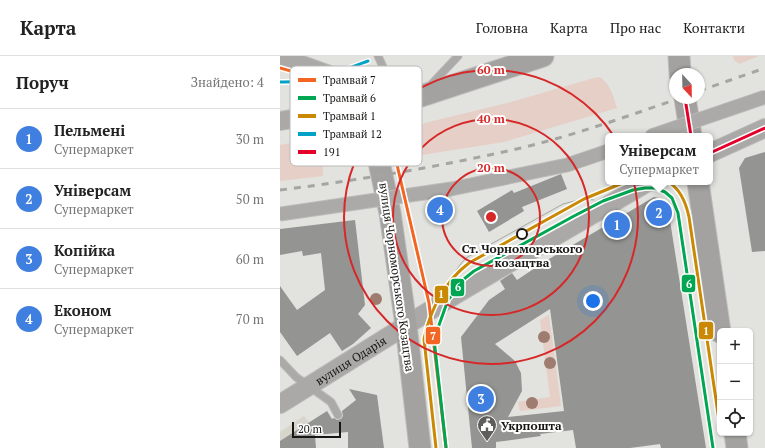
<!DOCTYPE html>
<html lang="uk">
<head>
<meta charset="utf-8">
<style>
  body { margin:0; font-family:"PT Serif",serif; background:#f6f6f6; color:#222 }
  .controls { position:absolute; right:12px; bottom:12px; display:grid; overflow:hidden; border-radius:6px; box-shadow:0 1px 3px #0004 }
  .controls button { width:36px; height:36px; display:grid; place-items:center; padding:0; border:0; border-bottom:1px solid #e0e0e0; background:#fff; color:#222; font:20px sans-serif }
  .compass { position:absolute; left:389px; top:12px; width:36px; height:36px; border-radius:50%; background:#fff; box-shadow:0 1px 3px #0004; rotate:158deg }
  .scale { position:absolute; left:12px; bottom:10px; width:49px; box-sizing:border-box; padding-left:4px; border:2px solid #171614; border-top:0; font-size:11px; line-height:14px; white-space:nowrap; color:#171614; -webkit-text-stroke:3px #fff; paint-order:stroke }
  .you { position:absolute; left:313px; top:245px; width:14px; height:14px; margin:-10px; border:3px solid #fff; border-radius:50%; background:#1a73e8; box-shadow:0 0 0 6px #1a73e833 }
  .badge { display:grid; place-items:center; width:26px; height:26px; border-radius:50%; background:#2563eb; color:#fff; font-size:13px; font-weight:700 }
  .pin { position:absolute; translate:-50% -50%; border:2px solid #fff; box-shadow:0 1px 4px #0006 }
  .popup { position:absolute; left:325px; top:77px; width:108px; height:52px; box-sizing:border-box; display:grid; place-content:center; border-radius:6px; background:#fff; filter:drop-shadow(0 1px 3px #0005); font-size:13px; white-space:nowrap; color:#767676 }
  .popup b { font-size:15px; color:#222 }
  .popup::after { content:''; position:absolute; left:50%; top:100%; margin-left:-8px; border:8px solid transparent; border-top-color:#fff }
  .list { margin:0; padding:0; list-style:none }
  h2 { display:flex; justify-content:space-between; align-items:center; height:52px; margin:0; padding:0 16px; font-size:17px }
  h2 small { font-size:13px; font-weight:400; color:#767676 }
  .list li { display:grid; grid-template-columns:26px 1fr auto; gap:12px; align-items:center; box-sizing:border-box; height:60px; padding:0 16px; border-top:1px solid #e0e0e0 }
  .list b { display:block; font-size:15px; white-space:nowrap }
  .list p { margin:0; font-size:13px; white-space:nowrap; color:#767676 }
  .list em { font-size:13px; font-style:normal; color:#767676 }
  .icon { flex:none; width:22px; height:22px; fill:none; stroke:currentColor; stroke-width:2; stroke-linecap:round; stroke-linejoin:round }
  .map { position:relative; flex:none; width:485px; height:392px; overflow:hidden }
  header { display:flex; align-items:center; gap:24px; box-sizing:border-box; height:56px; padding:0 20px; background:#fff; border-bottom:1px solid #e0e0e0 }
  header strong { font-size:19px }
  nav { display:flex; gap:22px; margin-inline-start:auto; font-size:14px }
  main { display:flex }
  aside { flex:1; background:#fff }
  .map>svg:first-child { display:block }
  .built { fill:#d7d5cc }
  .green { fill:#e6cfc6 }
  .building { fill:#949592; fill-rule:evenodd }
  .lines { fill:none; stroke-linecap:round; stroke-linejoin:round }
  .lane-casing { stroke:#bdbcba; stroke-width:9 }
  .secondary-casing { stroke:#bdbcba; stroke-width:20 }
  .primary-casing { stroke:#bdbcba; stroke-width:23 }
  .lane { stroke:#abaaa8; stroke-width:7 }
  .secondary { stroke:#aaa9a7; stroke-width:18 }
  .primary { stroke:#a3a2a1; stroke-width:21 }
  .tram { stroke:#a5a5a2; stroke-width:1 }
  .rail { stroke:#a5a5a2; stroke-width:3; stroke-dasharray:7 7; stroke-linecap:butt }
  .street-bridge-casing { stroke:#bdbcba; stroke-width:15; stroke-linecap:butt }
  .street-bridge { stroke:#abaaa8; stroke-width:13 }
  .bus-1-casing { stroke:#fff; stroke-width:6 }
  .bus-1 { stroke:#e4002b; stroke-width:3 }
  .tram-1-casing { stroke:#fff; stroke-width:6 }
  .tram-2-casing { stroke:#fff; stroke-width:6 }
  .tram-3-casing { stroke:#fff; stroke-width:6 }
  .tram-4-casing { stroke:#fff; stroke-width:6 }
  .tram-1 { stroke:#f26522; stroke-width:3 }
  .tram-2 { stroke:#00a651; stroke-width:3 }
  .tram-3 { stroke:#ca8904; stroke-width:3 }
  .tram-4 { stroke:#01a2c5; stroke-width:3 }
  .tree { fill:#9f7c70 }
  .ring { fill:none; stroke:#d62828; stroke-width:2 }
  .stop-dot { fill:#fff; stroke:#171614; stroke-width:2 }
  .labels { text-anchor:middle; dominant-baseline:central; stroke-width:4; stroke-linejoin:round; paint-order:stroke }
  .stop-label { font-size:12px; font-weight:bold; fill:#171614; stroke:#fff }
  .street-label { font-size:12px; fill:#171614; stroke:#fff }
  .poi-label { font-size:12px; font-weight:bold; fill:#171614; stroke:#fff; text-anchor:start }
  .key { fill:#fff; stroke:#b9b9b8; stroke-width:1 }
  .key-label { font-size:11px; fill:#171614 }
  .centre { fill:#d62828; stroke:#fff; stroke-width:2 }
  .ring-label { font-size:12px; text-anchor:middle; font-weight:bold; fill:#d62828; stroke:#fff; stroke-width:4; stroke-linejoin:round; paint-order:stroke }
  .line-badge { stroke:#fff; stroke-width:1.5 }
  .badge-label { font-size:11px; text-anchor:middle; font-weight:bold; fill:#fff }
</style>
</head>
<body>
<header>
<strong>Карта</strong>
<nav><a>Головна</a><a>Карта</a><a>Про нас</a><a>Контакти</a></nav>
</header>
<main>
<aside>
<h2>Поруч<small>Знайдено: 4</small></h2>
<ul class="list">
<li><span class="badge" style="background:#3f7fe0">1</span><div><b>Пельмені</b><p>Супермаркет</p></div><em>30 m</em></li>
<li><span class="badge" style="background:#3f7fe0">2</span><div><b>Унiверсам</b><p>Супермаркет</p></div><em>50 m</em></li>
<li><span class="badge" style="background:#3f7fe0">3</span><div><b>Копійка</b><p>Супермаркет</p></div><em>60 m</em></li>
<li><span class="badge" style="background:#3f7fe0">4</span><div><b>Економ</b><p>Супермаркет</p></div><em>70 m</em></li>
</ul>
</aside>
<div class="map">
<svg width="485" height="392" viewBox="0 0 485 392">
  <rect width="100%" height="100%" fill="#e2e2de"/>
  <path class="built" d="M24,360l11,15 -35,17v-16z"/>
  <g class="green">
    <path d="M453,0h26l-20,8 -5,-4z"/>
    <path d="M320,21c11,8 13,19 17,31l-113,34 -95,15 -2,-5 2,-16 3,-5 13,-8 86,-21 83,-24z"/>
    <path d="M26,84c17,10 17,18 17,36l-43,5v-36z"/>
    <path d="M269,259l12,91 -41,5 -2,-9 32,-5 -10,-77z"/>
  </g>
  <g class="building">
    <path d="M485,96v99l-13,1 -13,-84 6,-10z"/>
    <path d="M281,118l6,15 -45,18 2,4 -35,21 -12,-21 35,-21 2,3z"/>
    <path d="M374,141l8,2 6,9 38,240h-45l-1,-4 -30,4h-54l-3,-18 -33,4 1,2 -45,6v6h-24l-11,-111 28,-37 16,-11 -5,-8 12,-8 5,7 27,-18zM270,253l14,102 -56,6 14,-26 -1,-18 -6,-12 -20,-17z"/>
    <path d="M75,164l10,85 -7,9 13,14 -18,16 -11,7 -12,-18 -33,23 -17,-24v-46l17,24 28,-20 -4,-37 -18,3 -1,-5 -22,4v-26z"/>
    <path d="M69,333l28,6 7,53h-36v-16l-33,3 1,13h-36v-7l47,-30 5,8 2,-1 3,2 4,-1 2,-3 -1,-5 14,-11z"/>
  </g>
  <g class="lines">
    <g class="lane-casing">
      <g id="lane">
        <path d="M98,0l21,46"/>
        <path d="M149,31l29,-31"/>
        <path d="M0,304l16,17 35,25 7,13"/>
      </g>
    </g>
    <g class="secondary-casing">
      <g id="secondary">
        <path d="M0,1l63,23 11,6 7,7 4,7 2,7 -87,14"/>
        <path d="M430,97l55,-25"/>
        <path id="s1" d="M0,348l178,-111 190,-111"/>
      </g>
    </g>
    <g class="primary-casing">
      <g id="primary">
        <path d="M399,0l1,18"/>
        <path d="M405,42l6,38"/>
        <path d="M418,126l22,150"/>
        <path d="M455,377l2,15"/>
        <path d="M140,392l-14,-123 -16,-112 -23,-106 29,-3 25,-8 122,-40"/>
      </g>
    </g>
    <use href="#lane" class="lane"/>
    <use href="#secondary" class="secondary"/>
    <use href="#primary" class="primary"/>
    <path class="tram" d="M164,242c6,-15 10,-28 22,-40l97,-54 19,-5 12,1"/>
    <g class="rail">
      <path d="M419,35l66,-23"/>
      <path d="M0,134c81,-10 162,-24 241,-42 54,-13 107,-32 159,-50"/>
    </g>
    <g class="street-bridge-casing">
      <g id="street-bridge">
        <path d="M371,80l114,-39"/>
        <path d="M0,158l171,-25 116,-24 41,-14"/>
      </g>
    </g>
    <use href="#street-bridge" class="street-bridge"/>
    <g class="bus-1-casing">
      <g id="bus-1">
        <path d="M405,42l6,38"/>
        <path d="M430,97l55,-25"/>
      </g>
    </g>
    <use href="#bus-1" class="bus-1"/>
    <g class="tram-1-casing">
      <path id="tram-1" d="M0,12l63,18 18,12 14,15 6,10 14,33 34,147 17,145"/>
    </g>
    <g class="tram-2-casing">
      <path id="tram-2" d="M166,391l-12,-108 14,-39 16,-21 10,-8 100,-55 29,-15 30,-11 12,-2h10l10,4 7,6 6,15 35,235"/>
    </g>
    <g class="tram-3-casing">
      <g id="tram-3">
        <path d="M388,126c13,7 18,21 21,35l31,210"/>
        <path d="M156,392l-12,-109c6,-29 21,-58 45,-76l115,-64 41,-17"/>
      </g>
    </g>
    <g class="tram-4-casing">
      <path id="tram-4" d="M0,26c32,1 59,-10 88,-21"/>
    </g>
    <use href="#tram-1" class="tram-1"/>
    <use href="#tram-2" class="tram-2"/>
    <use href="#tram-3" class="tram-3"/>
    <use href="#tram-4" class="tram-4"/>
  </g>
  <g class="tree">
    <circle cx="96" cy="243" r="6"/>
    <circle cx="264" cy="281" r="6"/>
    <circle cx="270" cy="307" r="6"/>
    <circle cx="252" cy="347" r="6"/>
  </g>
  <g class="ring">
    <circle cx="211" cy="161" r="49"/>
    <circle cx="211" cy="161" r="98"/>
    <circle cx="211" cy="161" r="147"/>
  </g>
  <defs>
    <g id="civic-pin" transform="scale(1)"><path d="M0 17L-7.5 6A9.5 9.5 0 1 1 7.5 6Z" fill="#5e5d5b" stroke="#fff"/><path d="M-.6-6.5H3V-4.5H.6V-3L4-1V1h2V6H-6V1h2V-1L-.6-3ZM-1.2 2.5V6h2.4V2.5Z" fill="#fff"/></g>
  </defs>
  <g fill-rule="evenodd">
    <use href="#civic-pin" x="207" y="369"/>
  </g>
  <circle class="stop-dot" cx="242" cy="178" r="5"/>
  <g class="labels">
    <g class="stop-label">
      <text x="242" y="192">Ст. Чорноморського<tspan x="242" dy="14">козацтва</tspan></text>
    </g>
    <g class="street-label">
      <text transform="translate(117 221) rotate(82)">вулиця Чорноморського Козацтва</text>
      <text stroke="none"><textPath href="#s1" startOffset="83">вулиця Одарія</textPath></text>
    </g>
    <g class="poi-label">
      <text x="221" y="369">Укрпошта</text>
    </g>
  </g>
  <rect x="10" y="10" width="132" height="100" rx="6" class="key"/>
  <rect x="18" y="22" width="18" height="4" fill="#f26522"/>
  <rect x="18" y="40" width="18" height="4" fill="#00a651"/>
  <rect x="18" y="58" width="18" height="4" fill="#ca8904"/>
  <rect x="18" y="76" width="18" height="4" fill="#01a2c5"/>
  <rect x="18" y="94" width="18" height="4" fill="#e4002b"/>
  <g class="key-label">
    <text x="43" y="28">Трамвай 7</text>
    <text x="43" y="46">Трамвай 6</text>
    <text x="43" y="64">Трамвай 1</text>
    <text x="43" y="82">Трамвай 12</text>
    <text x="43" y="100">191</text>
  </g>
  <circle cx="211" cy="161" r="6" class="centre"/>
  <g class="ring-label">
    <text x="211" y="18">60 m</text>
    <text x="211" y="67">40 m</text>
    <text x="211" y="116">20 m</text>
  </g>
  <g class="line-badge">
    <rect x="401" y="218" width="15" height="19" rx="4" fill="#00a651"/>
    <rect x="170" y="222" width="15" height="19" rx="4" fill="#00a651"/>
    <rect x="154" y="229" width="15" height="19" rx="4" fill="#ca8904"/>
    <rect x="418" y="265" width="16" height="19" rx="4" fill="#ca8904"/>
    <rect x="145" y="270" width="16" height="19" rx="4" fill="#f26522"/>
  </g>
  <g class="badge-label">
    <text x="409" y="232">6</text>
    <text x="178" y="235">6</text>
    <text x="161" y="242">1</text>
    <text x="426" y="279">1</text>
    <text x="153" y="284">7</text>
  </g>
</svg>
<div class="controls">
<button>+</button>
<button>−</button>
<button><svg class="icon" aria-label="locate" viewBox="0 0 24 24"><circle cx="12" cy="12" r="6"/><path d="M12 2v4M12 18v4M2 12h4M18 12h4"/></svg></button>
</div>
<svg class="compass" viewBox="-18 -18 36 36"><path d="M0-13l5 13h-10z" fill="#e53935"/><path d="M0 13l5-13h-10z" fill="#767676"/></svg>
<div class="scale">20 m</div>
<div class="you"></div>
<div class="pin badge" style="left:337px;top:169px;background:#3f7fe0">1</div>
<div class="pin badge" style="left:379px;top:157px;background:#3f7fe0">2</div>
<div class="popup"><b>Унiверсам</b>Супермаркет</div>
<div class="pin badge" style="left:201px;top:343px;background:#3f7fe0">3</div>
<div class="pin badge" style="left:160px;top:154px;background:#3f7fe0">4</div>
</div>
</main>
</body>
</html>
